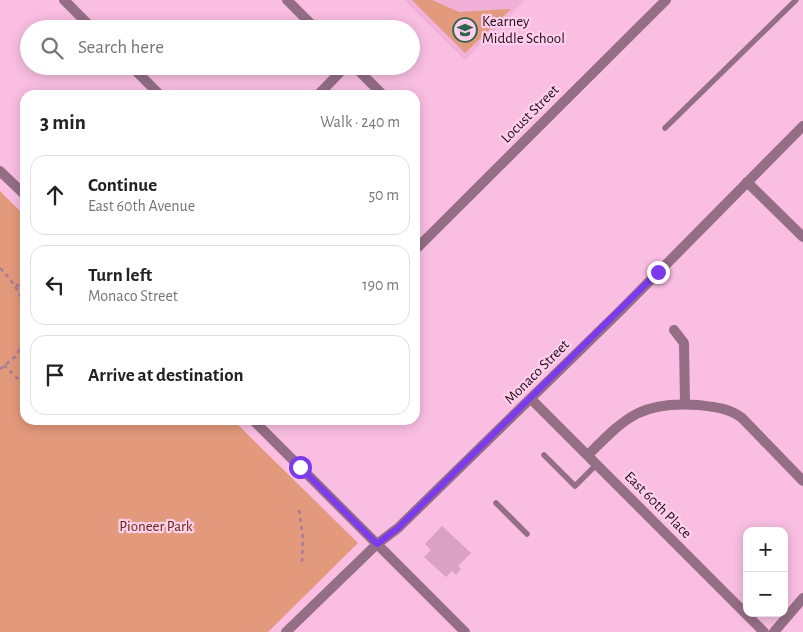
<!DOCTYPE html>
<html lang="en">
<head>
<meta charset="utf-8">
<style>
  body { margin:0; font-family:"Alegreya Sans",sans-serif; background:#f6f6f6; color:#222 }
  .controls { position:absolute; right:15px; bottom:15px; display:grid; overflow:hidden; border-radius:10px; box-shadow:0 2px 12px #0003 }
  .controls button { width:45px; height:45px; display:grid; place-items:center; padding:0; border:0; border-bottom:1px solid #e0e0e0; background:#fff; color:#222; font:25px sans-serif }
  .stop { position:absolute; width:15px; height:15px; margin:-11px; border:4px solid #7c3aed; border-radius:50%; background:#fff }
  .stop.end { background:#7c3aed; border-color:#fff; box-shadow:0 1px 5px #0008 }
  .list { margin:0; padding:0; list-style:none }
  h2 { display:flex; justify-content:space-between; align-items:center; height:65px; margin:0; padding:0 20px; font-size:21px }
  h2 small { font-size:16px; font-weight:400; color:#767676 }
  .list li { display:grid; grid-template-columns:32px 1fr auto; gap:15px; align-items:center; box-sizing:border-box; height:80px; margin:0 10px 10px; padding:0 10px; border:1px solid #e0e0e0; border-radius:15px }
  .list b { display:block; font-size:19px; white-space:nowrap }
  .list p { margin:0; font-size:16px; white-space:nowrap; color:#767676 }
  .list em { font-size:16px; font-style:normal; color:#767676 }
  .icon { flex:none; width:28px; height:28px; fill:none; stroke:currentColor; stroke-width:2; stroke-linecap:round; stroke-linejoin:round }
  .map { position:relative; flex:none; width:803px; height:632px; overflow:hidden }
  .search { position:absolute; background:#fff; box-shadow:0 2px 12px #0003; left:20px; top:20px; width:400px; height:55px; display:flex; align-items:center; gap:12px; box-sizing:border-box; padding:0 18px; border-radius:28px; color:#767676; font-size:19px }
  .panel { position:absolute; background:#fff; box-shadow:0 2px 12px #0003; left:20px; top:90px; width:400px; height:335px; border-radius:15px }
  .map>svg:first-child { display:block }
  .built { fill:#f0b0d7 }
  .green { fill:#e2997c }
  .building { fill:#daa1c4 }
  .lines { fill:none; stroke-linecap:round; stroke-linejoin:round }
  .path { stroke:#a87c97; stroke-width:2.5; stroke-dasharray:4 4; stroke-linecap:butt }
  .service { stroke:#946e85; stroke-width:5.5 }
  .minor { stroke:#946e85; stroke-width:10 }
  .tertiary { stroke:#946e85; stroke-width:10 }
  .route { stroke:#7c3aed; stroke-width:6 }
  .labels { text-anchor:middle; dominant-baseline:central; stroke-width:4.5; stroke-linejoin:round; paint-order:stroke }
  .poi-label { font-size:15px; fill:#200c19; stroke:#ffcfec; text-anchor:start }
  .street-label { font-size:15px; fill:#200c19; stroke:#ffcfec }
  .park-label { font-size:15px; fill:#66290e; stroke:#ffcfec }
</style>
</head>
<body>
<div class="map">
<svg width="803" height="632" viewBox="0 0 803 632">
  <rect width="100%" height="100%" fill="#f9bee2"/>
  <path class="built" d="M404,0h121l-60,60z"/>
  <g class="green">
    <path d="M412,0h20l27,12 52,-3 -46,44z"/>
    <path d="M0,191l25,25v204h208l125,123 -90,89h-268z"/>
  </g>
  <path class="building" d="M442,526l29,27 -13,13 3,3 -5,6 -4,-4 -6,6 -22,-20 7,-7 -6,-6z"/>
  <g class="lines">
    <g class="path">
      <path d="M0,268c26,28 27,38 21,76"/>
      <path d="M16,284l9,6"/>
      <path d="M4,365l18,18"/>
      <path d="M0,369l16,-13 9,-17"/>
      <path d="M299,510l4,28 -1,24"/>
    </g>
    <g class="service">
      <path d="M665,128l131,-128"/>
      <path d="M544,455l31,31 22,-22"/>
      <path d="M496,503l31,31"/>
    </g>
    <g class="minor">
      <path d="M64,0l29,29"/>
      <path d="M287,0l29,29"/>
      <path d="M131,66l29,29"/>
      <path d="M354,66l29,29"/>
      <path d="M318,95l28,-29"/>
      <path d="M747,182l56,55"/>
      <path d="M415,250l251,-250"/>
      <path d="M674,330l10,13 1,61"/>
      <path d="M531,399l233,233"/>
      <path d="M588,455c38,-38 53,-54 110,-50 17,2 31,3 44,13l61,63"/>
      <path d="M774,632l29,-34"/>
    </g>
    <g class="tertiary">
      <path d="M0,171l25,24"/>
      <path d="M253,420l212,212"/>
      <path d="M286,632l91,-88 21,-16 222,-217 183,-185"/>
    </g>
  </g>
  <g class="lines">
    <path class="route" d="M300,467l77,77 21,-16 260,-256"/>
  </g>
  <defs>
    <g id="school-ring" transform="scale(1.25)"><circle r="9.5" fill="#ffcfec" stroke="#2d644b" stroke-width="1.5"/><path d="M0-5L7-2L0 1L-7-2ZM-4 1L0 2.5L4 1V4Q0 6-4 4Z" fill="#2d644b"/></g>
  </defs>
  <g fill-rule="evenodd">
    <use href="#school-ring" x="465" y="30"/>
  </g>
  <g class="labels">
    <g class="poi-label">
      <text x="482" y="21">Kearney<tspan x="482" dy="17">Middle School</tspan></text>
    </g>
    <g class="street-label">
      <text transform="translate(530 114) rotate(-45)">Locust Street</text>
      <text transform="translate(537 372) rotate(-45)">Monaco Street</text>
      <text transform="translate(658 505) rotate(45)">East 60th Place</text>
    </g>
    <g class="park-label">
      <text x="156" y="526">Pioneer Park</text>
    </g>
  </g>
</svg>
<div class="controls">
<button>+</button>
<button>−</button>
</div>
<div class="stop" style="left:300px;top:467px"></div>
<div class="stop end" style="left:658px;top:272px"></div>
<div class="search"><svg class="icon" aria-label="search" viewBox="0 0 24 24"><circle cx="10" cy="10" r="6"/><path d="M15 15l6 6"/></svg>Search here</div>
<section class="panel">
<h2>3 min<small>Walk · 240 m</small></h2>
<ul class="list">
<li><svg class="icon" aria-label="ahead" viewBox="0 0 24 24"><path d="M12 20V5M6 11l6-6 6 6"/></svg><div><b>Continue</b><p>East 60th Avenue</p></div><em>50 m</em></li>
<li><svg class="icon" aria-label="left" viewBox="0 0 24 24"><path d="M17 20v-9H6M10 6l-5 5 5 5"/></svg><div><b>Turn left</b><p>Monaco Street</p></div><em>190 m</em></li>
<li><svg class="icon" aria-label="arrive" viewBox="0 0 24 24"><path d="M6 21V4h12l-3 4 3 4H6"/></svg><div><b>Arrive at destination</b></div></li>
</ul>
</section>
</div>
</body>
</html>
